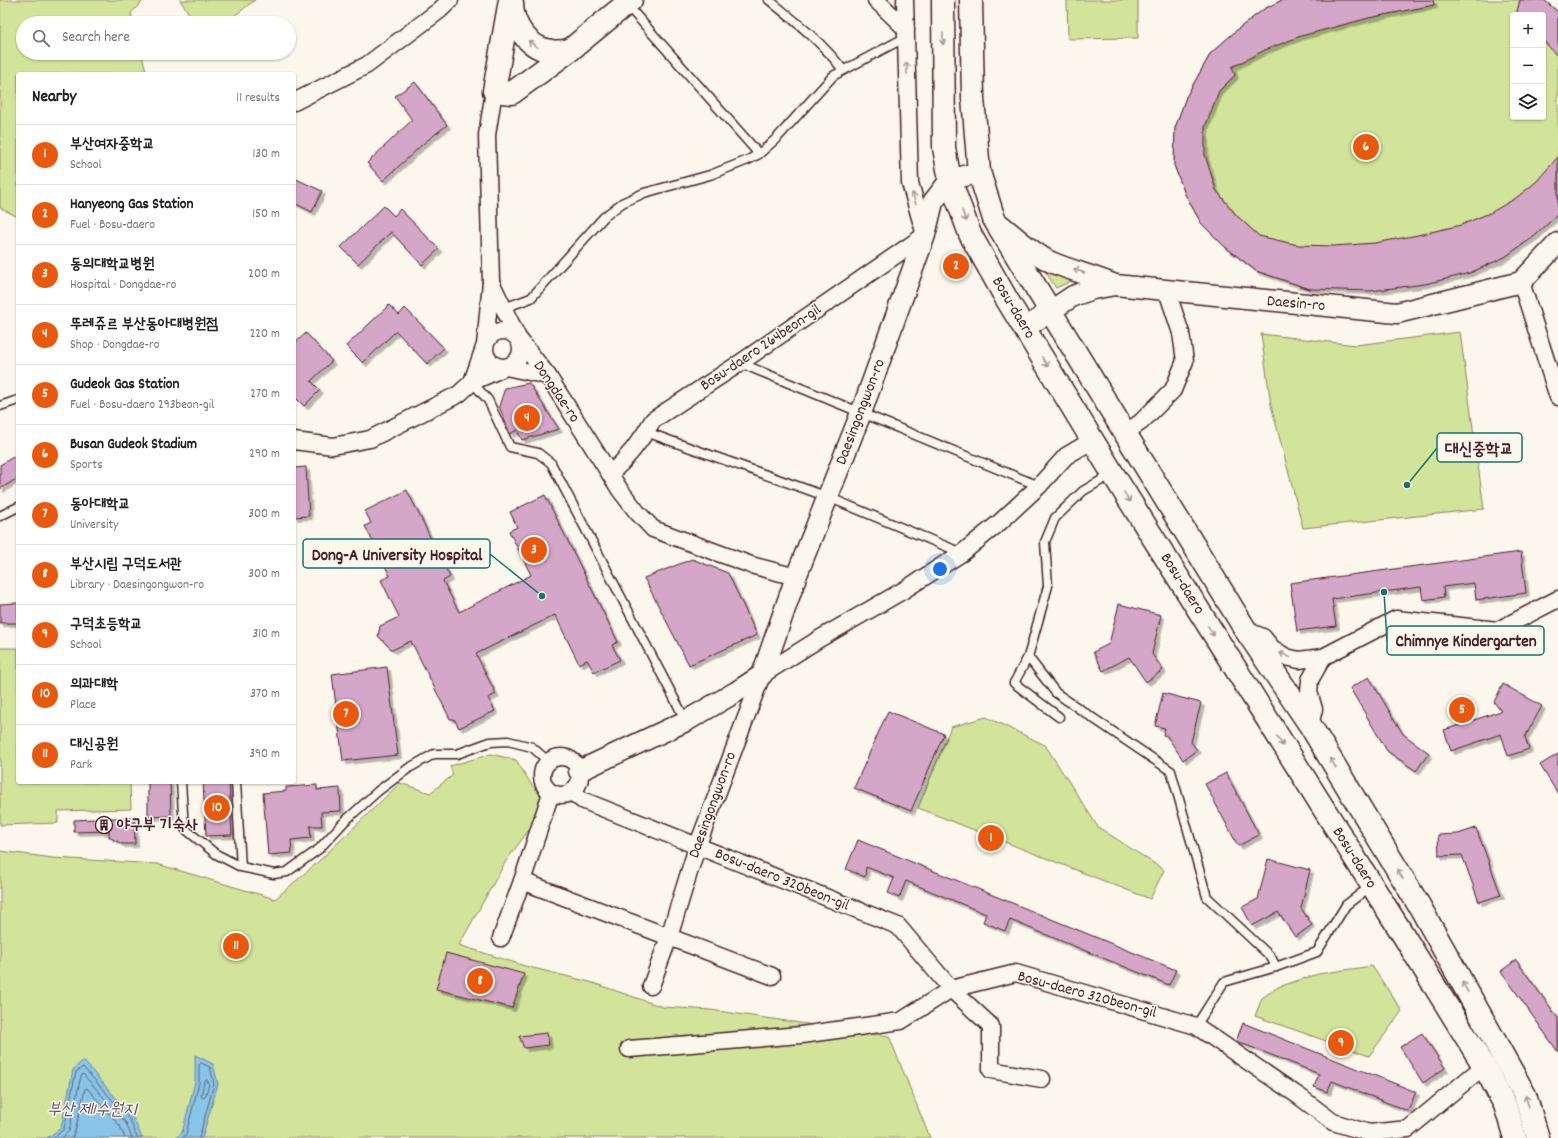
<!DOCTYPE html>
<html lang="en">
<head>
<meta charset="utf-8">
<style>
  body { margin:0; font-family:Dekko,"Poor Story",sans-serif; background:#f2f2f2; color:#202124 }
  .controls { position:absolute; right:12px; top:12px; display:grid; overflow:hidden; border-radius:4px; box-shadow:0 1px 3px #0004 }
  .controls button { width:36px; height:36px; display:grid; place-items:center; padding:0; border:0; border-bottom:1px solid #e0e0e0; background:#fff; color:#202124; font:20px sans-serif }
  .you { position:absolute; left:940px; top:569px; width:14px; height:14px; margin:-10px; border:3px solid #fff; border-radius:50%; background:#1a73e8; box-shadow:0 0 0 6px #1a73e833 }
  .badge { display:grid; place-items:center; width:26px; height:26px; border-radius:50%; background:#ea580c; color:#fff; font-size:13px; font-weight:700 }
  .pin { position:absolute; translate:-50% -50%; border:2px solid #fff; box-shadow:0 1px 4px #0006 }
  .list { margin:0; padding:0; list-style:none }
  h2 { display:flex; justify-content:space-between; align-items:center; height:52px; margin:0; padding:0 16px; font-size:17px }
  h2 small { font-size:13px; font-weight:400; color:#757577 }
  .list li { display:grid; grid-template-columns:26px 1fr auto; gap:12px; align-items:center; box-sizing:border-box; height:60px; padding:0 16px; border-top:1px solid #e0e0e0 }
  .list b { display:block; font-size:15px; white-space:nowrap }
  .list p { margin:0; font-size:13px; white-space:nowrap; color:#757577 }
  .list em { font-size:13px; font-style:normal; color:#757577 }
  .icon { flex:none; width:22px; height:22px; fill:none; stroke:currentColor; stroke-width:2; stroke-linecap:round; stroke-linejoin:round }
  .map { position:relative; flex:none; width:1558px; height:1138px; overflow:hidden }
  .search { position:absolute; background:#fff; box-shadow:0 1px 3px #0004; left:16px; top:16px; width:280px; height:44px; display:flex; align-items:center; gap:10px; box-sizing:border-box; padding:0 14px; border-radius:22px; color:#757577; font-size:15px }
  .panel { position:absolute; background:#fff; box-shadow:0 1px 3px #0004; left:16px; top:72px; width:280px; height:712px; border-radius:4px }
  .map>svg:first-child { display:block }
  .green { fill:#d1e499; stroke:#8e8262; fill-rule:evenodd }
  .water { fill:#88c5e8; stroke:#6f839c }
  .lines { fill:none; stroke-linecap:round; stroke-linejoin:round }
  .shore { stroke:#636177; stroke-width:1 }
  .building { fill:#d4a6c7; stroke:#4a1f2b; filter:url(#shadow) }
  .service-casing { stroke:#4a1f2b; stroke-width:11 }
  .minor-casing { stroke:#4a1f2b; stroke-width:19 }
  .tertiary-casing { stroke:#4a1f2b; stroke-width:23 }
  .secondary-casing { stroke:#4a1f2b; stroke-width:25 }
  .service { stroke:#fbf7ec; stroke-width:8 }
  .minor { stroke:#fbf7ec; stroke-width:16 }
  .tertiary { stroke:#fbf7ec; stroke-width:20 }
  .secondary { stroke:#fbf7ec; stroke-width:22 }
  .oneway { stroke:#ab9695 }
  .labels { text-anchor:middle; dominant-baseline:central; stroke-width:3; stroke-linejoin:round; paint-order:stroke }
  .street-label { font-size:16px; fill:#4a1f2b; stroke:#fbf7ec }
  .poi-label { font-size:16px; font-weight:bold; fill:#4a1f2b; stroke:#fbf7ec; text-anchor:start }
  .water-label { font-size:17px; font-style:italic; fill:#5d5164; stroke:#fbf7ec }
  .leader { fill:none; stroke:#0f766e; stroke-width:1.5 }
  .callout-dot { fill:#0f766e; stroke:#fbf7ec; stroke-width:1.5 }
  .callout { fill:#fbf7ec; stroke:#0f766e; stroke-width:1.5 }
  .callout-label { font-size:17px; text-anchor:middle; font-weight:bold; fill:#4a1f2b }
</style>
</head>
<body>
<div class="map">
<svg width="1558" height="1138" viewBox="0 0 1558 1138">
  <defs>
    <filter id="shadow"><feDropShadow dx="3.5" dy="3.5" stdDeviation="0" flood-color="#0004"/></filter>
  </defs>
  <rect width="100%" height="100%" fill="#fbf7ec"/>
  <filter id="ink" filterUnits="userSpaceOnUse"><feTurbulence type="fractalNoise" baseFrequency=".025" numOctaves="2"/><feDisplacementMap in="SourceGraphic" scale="8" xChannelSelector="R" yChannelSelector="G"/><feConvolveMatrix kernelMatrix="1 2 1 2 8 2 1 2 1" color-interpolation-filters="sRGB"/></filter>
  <g filter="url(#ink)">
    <g class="green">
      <path d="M0,0h144l-13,13 2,10h-110v30h118l6,21h-129v143l-18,-9z"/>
      <path d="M180,0h75l-30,23h-30z"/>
      <path d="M1067,0h71v38l-70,1z"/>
      <path d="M1282,0h262l14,12v202l-22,21 -31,22 -195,32 -54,-18 -32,-25 -23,-23 -16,-29 -11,-29 1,-37 11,-31 25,-44 27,-24 26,-20zM1513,15h30v102h-30z"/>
      <path d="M1040,263l38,15 -22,10z"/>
      <path d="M1460,332l24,177 -181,19 -32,-123 -10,-71 95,11z"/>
      <path d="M0,648h18v134h112l1,27 -73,2v12l-58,2z"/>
      <path d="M986,717l59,28 53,82 66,43 -14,29 -232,-91 33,-81z"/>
      <path d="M491,754l25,6 15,24 17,20 -42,57 -47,84 66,21 65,16 73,25 48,3 178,26 41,102h-930v-287l53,7 104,6 118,35 44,-38 81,-78 30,10 23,-18 -3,-9z"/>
      <path d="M1372,966l30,45 -33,45 -114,-40 7,-18 16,-11 40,-13z"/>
    </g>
    <g class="water">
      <path d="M195,1055l18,9 5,20 -16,54h-26l6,-5 13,-51z"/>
      <path d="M83,1060l50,58 9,20h-95l14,-10 12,-58z"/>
    </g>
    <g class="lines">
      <g class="shore">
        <path d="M207,1080l2,4 -4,13 -2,1 -2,-2 3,-14z"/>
        <path d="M54,1138l10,-9 12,-57 7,-5 47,53 7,18"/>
        <path d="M62,1138l7,-7 12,-55 2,-2 43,49 6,15"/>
        <path d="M72,1138l3,-7 10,-42 2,-1 33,38 5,12"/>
        <path d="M183,1138l3,-4 13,-51v-18l2,-2 9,4 4,17 -15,54"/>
      </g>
    </g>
    <g class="building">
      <path d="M1282,0h151l1,5 -65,13 -68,18 -36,14 -33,17 3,8 -16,16 -14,36v28l11,35 20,25 23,21 39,9 36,1 41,-3 43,-8 43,-10 31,-13 24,-14 20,-16 22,-25v57l-22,21 -31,22 -35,16 -45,11 -55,7 -60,-2 -54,-18 -32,-25 -23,-23 -16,-29 -11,-29 1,-37 11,-31 25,-44 27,-24 26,-20z"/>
      <path d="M1520,0h24l14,12v45l-15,-17v-25h-27z"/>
      <path d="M415,82l32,43 -23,18 -41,38 -16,-18 45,-43 -17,-24z"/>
      <path d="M294,178l28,13 -10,21 -18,-9z"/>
      <path d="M384,206l10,10 6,-7 39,40 -17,16 -31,-33 -33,32 -17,-17z"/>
      <path d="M389,305l10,10 6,-7 39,40 -17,16 -31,-33 -33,32 -17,-17z"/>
      <path d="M306,333l26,28 -21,20 9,9 -16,16 -10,-10v-52z"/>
      <path d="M529,383l30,46 -37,11 -5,-10 -7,4 -11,-28 6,-18z"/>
      <path d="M18,454v24l-18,11v-24z"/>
      <path d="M306,467l3,49 -15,1v-49z"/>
      <path d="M407,490l43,87 -7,4 16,31 72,-37 -22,-44 8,-4 -7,-15 35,-17 73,147 -6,3 8,15 -26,12 -7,-12 -8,4 -24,-49 -79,39 20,40 -8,4 7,13 -36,17 -5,-9h-4l-39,-78 -19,9 -14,-14 2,-10 19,-9 -18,-37 9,-4 -25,-50 6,-3 -6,-12z"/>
      <path d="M1521,552l5,41 -50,7 -2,-17 -31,4 1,10 -21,3 -2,-13 -89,12 4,27 -39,5 -7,-48z"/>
      <path d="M692,559l36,14 29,62 -68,30 -45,-87z"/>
      <path d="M18,603v20h-18v-19z"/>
      <path d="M1119,604l42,11 -9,39 11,16 -17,12 -17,-25 -26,14 -10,-19 16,-8z"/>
      <path d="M387,667l11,88 -55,6 -11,-87z"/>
      <path d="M1369,677l34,57 26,19 -13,18 -29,-20 -37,-63z"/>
      <path d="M1503,684l39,22 -17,31 4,12 -21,7 -7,-22 -50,17 -7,-21 57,-19 -7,-9z"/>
      <path d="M1163,693l38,10 -10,39 6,8 -14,10 -16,-24 -4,-1 2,-7 -10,-2z"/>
      <path d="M888,711l56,23 -33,77 -57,-23z"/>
      <path d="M1558,754v40l-18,-29z"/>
      <path d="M1226,773l33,62 -21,11 -33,-62z"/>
      <path d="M148,782h22l1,34 -23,1z"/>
      <path d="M203,782h26l3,53 -26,1z"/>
      <path d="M317,785v5l23,-2 1,23 -20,1 1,14h-12l1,12 -20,2 1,13 -24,2 -5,-62 23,-2v-4z"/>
      <path d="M134,817l1,27h-13l-13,-7v-6l-35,1v-12z"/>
      <path d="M1476,828l25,67 -22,7 -17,-47 -23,1 -1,-21 20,-1z"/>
      <path d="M858,840l318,130 -7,15 -159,-65 -5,11 -22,-9 3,-8 -80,-33 -7,17 -11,-5 6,-15 -28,-11 -1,10 -19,-8z"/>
      <path d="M1268,859l42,11 -9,38 11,17 -17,12 -17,-25 -26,14 -10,-19 16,-8z"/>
      <path d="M446,953l78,21 -12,34 -76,-19z"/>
      <path d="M1516,960l42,58v34l-57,-81z"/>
      <path d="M1243,1023l173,69 -8,19 -76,-30 -5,11 -13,-5 5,-13 -83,-33z"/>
      <path d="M547,1033l2,12 -25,3 -5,-12z"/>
      <path d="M1422,1033l23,35 -22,15 -23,-36z"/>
    </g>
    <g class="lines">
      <g class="service-casing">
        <g id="service">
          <path d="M769,0c26,21 54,43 74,70"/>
          <path d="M627,5l132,149"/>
          <path d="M504,308l27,-10 73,-81 18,-14 22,-10 66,-18 38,-15 11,-6 18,-16 56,-62 73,-39"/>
          <path d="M740,363l299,123"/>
          <path d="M472,382l16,18 22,47 28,6 13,10 135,258"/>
          <path d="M0,406l18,-6"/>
          <path d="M646,432l182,65 134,56"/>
          <path d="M0,516l18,-9"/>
          <path d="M1028,657l28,36 115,78 36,126 64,60 5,10"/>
          <path d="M1059,717l-45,-34 14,-26 20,-71 -3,-44 10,-24 28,-27 29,-17"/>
          <path d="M181,782l3,46 32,26 25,13 33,7 13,-2 32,-23 25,-27 34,-31 31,-23 25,-14h23l33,-12 18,-1 24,6 17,15"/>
          <path d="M236,782l5,85"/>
          <path d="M1196,1026l28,-44 52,-15 41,-15 29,-47 25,-19"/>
        </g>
      </g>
      <g class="minor-casing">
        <g id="minor">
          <path d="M876,0l30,29"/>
          <path d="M494,91l-7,44 4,147 27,56 30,38 72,114 17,22 16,17 98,36 45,12"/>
          <path d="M294,102l73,-37 73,-55 10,-10"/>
          <path d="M1521,282l37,115"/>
          <circle cx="503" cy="349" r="18"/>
          <path d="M472,382l13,-37 6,-63"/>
          <path d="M1125,433l16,-11 32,-32 12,-29 -4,-28 -14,-42"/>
          <path d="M294,441l39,5 37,-7 89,-45 13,-12 34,-15 42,9"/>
          <path d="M610,474c17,-15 32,-35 43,-54l87,-57 185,-128 -15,-52 -5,-183"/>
          <path d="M1248,631l15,6 9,11 14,9 13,3 24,-3 73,-38 102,11 60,-31"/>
          <path d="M1310,725l4,-16 -5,-17 1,-12 13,-23"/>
          <circle cx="561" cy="776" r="19"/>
          <path d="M572,792l10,8 316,126 53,63 65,-16 180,53 104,71 33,25 36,11 39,-4 76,-63"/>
          <path d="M522,881l29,-88"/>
          <path d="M501,938l21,-57 250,95"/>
          <path d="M651,986l18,-49 28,-90 65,-172 57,-36 85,-49 58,-37 37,-30 40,-37 27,-30 27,-16"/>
          <path d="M629,1049l172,-14 100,-14 50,-32 40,37v44l51,9"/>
        </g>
      </g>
      <g class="tertiary-casing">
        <g id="tertiary">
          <path d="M998,223c17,13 34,30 53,39 21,9 43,14 64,23"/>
          <path d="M1025,328l48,-32 20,-7 22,-4 282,28 124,-31 37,-39"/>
          <path d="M579,771l107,-50 50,-29 26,-17 34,-98 65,-164 64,-178 8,-33 17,-22 29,-8"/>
        </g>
      </g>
      <g class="secondary-casing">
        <g id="secondary">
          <path d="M510,0l-16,91 18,2 58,-43 61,-50"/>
          <path d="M943,0l1,148 6,32 20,54 36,64 107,176 284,451 87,141 21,39 10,33"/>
          <path d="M971,0l2,98 6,74 15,47 251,410 65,96 110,182 105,188 13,43"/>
          <path d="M512,3c0,22 16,45 39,48 6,1 13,0 19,-1"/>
        </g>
      </g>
      <use href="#service" class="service"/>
      <use href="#minor" class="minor"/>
      <use href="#tertiary" class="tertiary"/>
      <use href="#secondary" class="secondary"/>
    </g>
    <defs><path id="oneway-shaft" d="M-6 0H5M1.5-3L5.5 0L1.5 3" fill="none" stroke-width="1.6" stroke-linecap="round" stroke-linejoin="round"/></defs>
    <g class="oneway">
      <use href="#oneway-shaft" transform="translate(943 39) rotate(90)"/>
      <use href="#oneway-shaft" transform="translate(533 44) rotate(-144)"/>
      <use href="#oneway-shaft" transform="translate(907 68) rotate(-91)"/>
      <use href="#oneway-shaft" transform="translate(914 198) rotate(-107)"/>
      <use href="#oneway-shaft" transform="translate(964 216) rotate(70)"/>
      <use href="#oneway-shaft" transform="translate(1079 271) rotate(-161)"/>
      <use href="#oneway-shaft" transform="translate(1045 362) rotate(58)"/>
      <use href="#oneway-shaft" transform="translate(1127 497) rotate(58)"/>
      <use href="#oneway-shaft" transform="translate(1211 631) rotate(58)"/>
      <use href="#oneway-shaft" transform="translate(1285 655) rotate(-155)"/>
      <use href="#oneway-shaft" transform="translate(1280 741) rotate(58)"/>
      <use href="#oneway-shaft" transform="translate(1333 763) rotate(-121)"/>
      <use href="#oneway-shaft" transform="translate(1400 874) rotate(-121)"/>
      <use href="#oneway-shaft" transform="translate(1465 987) rotate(-119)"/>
      <use href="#oneway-shaft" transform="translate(1527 1101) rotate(-107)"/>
    </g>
  </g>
  <defs>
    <g id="building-ring" transform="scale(0.9)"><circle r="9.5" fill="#fbf7ec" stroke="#4a1f2b" stroke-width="1.5"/><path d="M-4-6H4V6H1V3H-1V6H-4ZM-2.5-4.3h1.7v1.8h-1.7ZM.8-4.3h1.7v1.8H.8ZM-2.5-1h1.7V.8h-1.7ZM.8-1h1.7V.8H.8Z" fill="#4a1f2b"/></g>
  </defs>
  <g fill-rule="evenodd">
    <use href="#building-ring" x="104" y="825"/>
  </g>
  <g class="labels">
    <g class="street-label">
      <text transform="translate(1296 304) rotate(5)">Daesin-ro</text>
      <text transform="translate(1013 308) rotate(59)">Bosu-daero</text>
      <text transform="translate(761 348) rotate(-34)">Bosu-daero 264beon-gil</text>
      <text transform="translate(556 392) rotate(56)">Dongdae-ro</text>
      <text transform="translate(861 412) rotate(-69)">Daesingongwon-ro</text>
      <text transform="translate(1182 584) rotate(58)">Bosu-daero</text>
      <text transform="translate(713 805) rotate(-70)">Daesingongwon-ro</text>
      <text transform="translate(1354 858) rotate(58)">Bosu-daero</text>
      <text transform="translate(782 880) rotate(22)">Bosu-daero 320beon-gil</text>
      <text transform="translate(1087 995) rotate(15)">Bosu-daero 320beon-gil</text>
    </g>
    <g class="poi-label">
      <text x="117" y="825">야구부 기숙사</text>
    </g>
    <g class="water-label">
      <text x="92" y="1111">부산 제1수원지</text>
    </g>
  </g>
  <path class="leader" d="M1407 485L1437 448M542 596L490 554M1384 592L1387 641"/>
  <g class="callout-dot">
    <circle cx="1407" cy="485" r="4"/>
    <circle cx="542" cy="596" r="4"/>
    <circle cx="1384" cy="592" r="4"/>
  </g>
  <g class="callout">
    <rect x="1437" y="433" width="85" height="29" rx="4"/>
    <rect x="303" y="539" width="187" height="29" rx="4"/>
    <rect x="1387" y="626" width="157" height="29" rx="4"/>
  </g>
  <g class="callout-label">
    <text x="1479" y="454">대신중학교</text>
    <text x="397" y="560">Dong-A University Hospital</text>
    <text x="1466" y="646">Chimnye Kindergarten</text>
  </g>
</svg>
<div class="controls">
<button>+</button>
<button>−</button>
<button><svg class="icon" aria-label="layers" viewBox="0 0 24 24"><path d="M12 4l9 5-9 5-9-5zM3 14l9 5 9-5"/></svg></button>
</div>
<div class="you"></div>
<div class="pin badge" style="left:991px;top:838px">1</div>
<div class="pin badge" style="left:956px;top:266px">2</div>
<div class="pin badge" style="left:534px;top:550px">3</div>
<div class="pin badge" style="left:527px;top:418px">4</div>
<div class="pin badge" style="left:1462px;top:710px">5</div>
<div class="pin badge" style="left:1366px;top:147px">6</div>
<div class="pin badge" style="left:346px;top:714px">7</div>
<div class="pin badge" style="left:480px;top:981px">8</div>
<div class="pin badge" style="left:1341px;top:1043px">9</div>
<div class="pin badge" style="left:217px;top:808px">10</div>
<div class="pin badge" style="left:236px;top:946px">11</div>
<div class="search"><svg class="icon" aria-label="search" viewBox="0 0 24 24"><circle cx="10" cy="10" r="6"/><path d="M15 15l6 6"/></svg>Search here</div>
<section class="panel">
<h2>Nearby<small>11 results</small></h2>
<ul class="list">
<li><span class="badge">1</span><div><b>부산여자중학교</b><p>School</p></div><em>130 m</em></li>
<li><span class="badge">2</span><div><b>Hanyeong Gas Station</b><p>Fuel · Bosu-daero</p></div><em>150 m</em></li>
<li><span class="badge">3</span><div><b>동의대학교병원</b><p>Hospital · Dongdae-ro</p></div><em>200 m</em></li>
<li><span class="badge">4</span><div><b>뚜레쥬르 부산동아대병원점</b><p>Shop · Dongdae-ro</p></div><em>220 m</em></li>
<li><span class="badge">5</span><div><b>Gudeok Gas Station</b><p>Fuel · Bosu-daero 293beon-gil</p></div><em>270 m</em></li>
<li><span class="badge">6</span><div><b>Busan Gudeok Stadium</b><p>Sports</p></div><em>290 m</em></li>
<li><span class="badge">7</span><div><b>동아대학교</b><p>University</p></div><em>300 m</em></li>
<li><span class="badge">8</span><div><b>부산시립 구덕도서관</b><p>Library · Daesingongwon-ro</p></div><em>300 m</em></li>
<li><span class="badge">9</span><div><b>구덕초등학교</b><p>School</p></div><em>310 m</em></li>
<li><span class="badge">10</span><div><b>의과대학</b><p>Place</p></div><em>370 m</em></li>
<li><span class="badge">11</span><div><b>대신공원</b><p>Park</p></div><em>390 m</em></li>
</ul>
</section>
</div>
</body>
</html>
